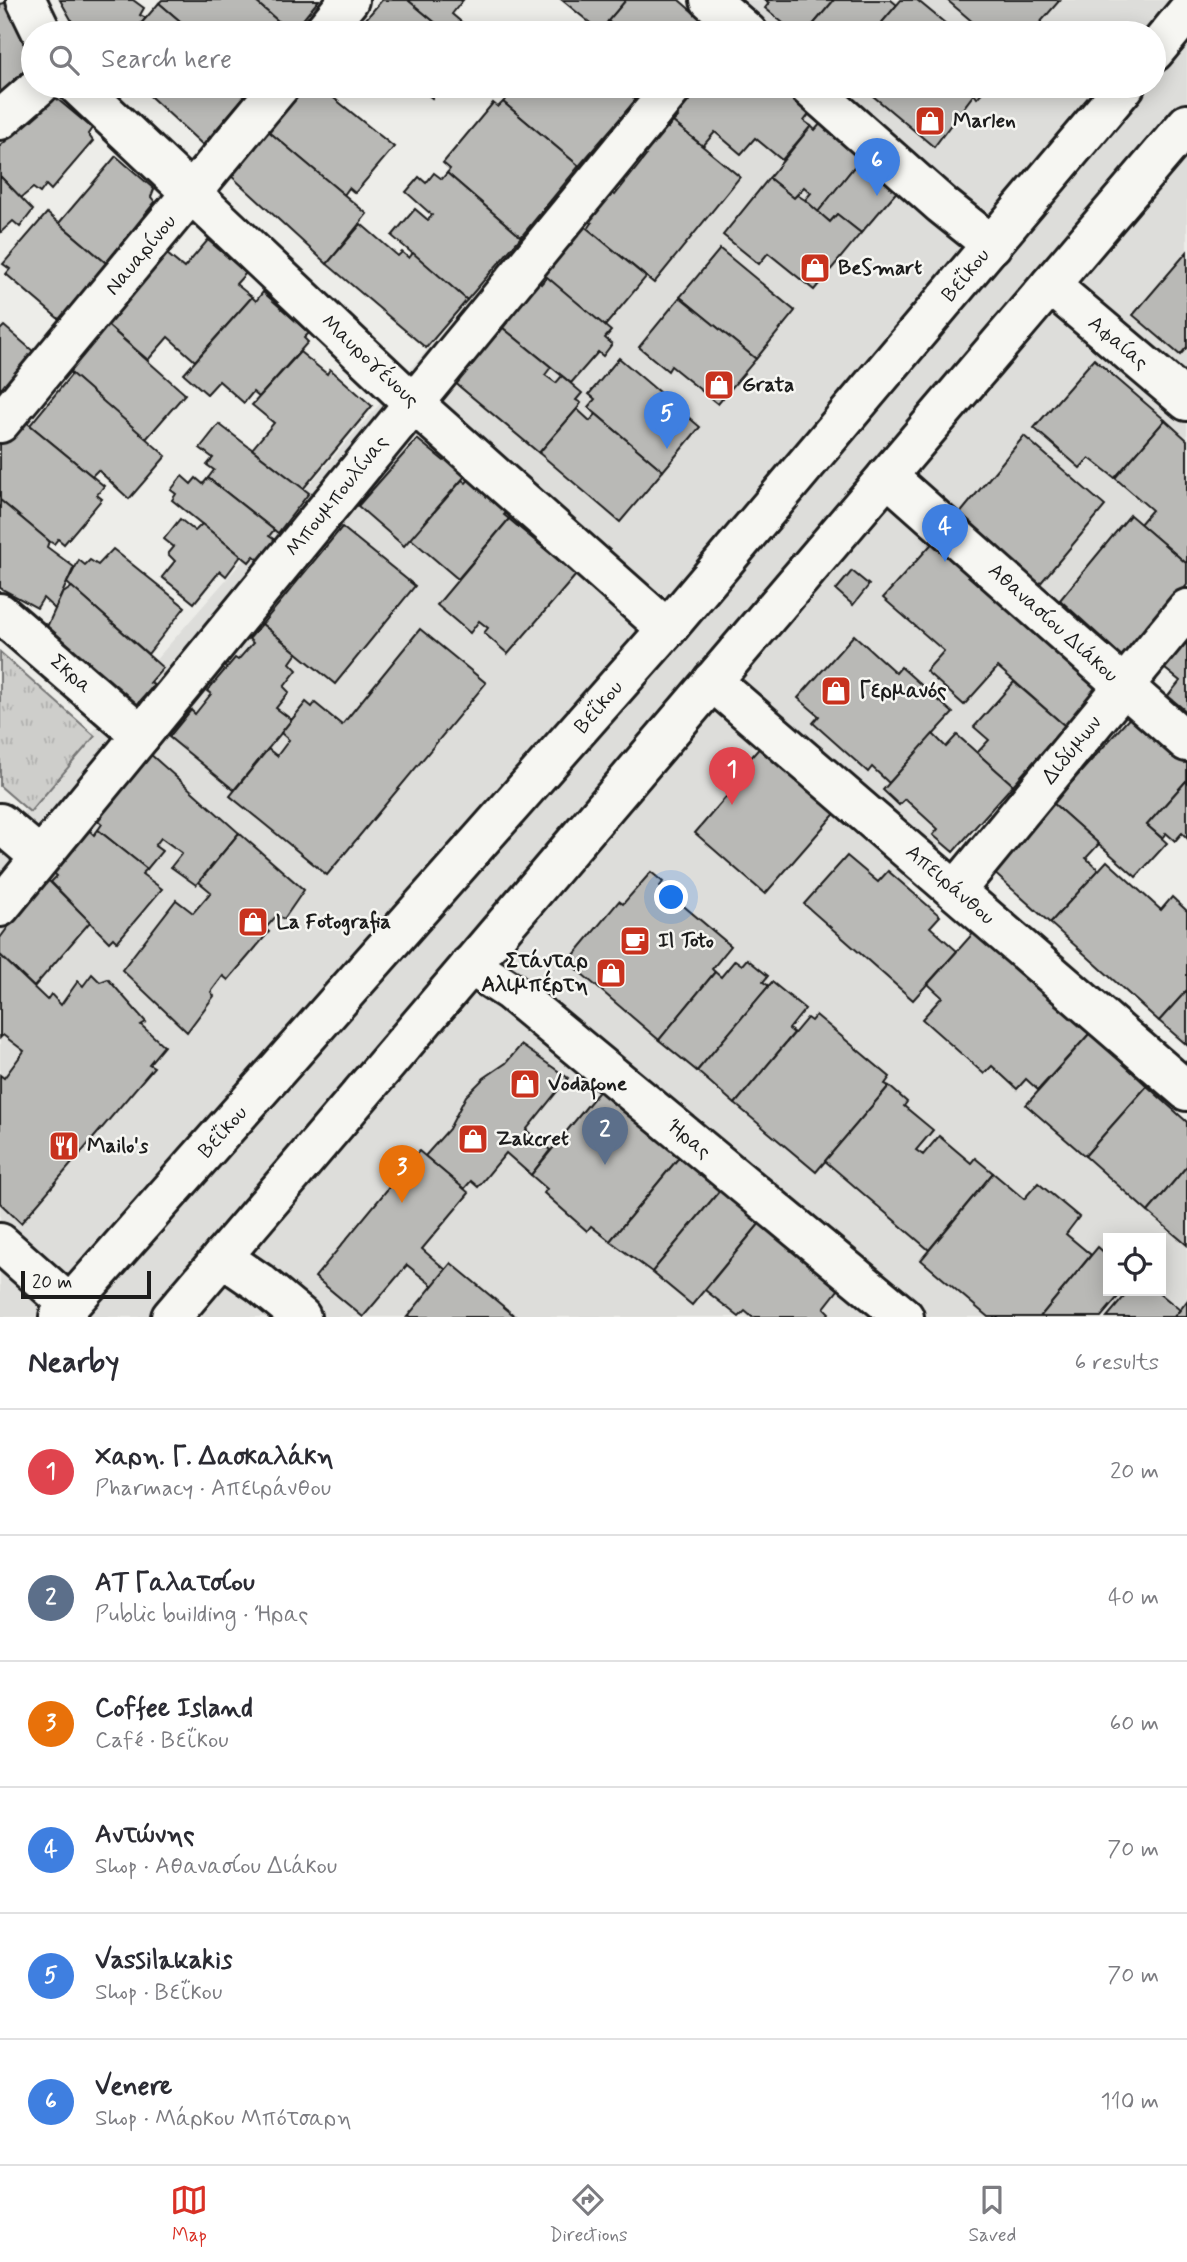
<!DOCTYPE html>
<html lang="en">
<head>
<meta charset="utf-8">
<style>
  body { margin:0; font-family:Mynerve,sans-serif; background:#f7f7f7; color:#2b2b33 }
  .controls { position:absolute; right:21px; bottom:21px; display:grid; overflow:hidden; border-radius:0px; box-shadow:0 4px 18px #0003 }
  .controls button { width:63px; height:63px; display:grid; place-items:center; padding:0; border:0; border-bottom:2px solid #e1e1e2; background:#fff; color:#2b2b33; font:35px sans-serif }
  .scale { position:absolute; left:21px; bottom:18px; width:130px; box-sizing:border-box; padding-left:7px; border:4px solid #1c1c1c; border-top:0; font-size:19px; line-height:24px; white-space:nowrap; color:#1c1c1c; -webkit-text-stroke:5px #f6f6f2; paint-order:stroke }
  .you { position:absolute; left:672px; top:898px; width:24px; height:24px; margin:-18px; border:5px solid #fff; border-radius:50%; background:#1a73e8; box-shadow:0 0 0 10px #1a73e833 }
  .badge { display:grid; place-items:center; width:46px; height:46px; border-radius:50%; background:#d93025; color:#fff; font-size:23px; font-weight:700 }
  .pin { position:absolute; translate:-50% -58px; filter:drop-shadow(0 2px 4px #0008) }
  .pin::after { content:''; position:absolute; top:37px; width:24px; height:21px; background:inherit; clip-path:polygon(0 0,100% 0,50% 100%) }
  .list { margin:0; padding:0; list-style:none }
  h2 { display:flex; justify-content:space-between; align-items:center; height:91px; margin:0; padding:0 28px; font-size:30px }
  h2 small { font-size:23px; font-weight:400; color:#7c7c81 }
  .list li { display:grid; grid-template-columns:46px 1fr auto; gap:21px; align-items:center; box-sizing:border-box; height:126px; padding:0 28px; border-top:2px solid #e1e1e2 }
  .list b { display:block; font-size:26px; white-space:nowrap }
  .list p { margin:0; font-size:23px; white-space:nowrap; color:#7c7c81 }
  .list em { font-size:23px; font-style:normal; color:#7c7c81 }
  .icon { flex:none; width:38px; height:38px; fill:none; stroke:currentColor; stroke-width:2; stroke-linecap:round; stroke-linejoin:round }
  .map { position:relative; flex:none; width:1187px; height:1317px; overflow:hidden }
  .search { position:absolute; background:#fff; box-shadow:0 4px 18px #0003; left:21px; right:21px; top:21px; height:77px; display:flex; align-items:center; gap:18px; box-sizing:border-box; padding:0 24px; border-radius:38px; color:#7c7c81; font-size:26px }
  .sheet { height:847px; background:#fff }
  nav { display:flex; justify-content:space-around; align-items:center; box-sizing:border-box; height:98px; border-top:2px solid #e1e1e2; background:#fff; font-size:19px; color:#7c7c81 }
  nav a { display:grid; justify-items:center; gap:4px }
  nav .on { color:#d93025 }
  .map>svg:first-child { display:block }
  .built { fill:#ddddda; fill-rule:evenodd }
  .park { fill:url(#park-tufts); stroke:#757574; stroke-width:2 }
  .building { fill:#b9b9b6; stroke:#1c1c1c; stroke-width:2 }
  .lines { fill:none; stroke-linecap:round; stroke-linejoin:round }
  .street-casing { stroke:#1c1c1c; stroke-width:44 }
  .primary-casing { stroke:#1c1c1c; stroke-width:44 }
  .street { stroke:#f6f6f2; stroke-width:38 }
  .primary { stroke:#f6f6f2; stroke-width:38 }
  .labels { text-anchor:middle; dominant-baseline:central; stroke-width:5; stroke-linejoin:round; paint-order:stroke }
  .poi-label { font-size:21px; font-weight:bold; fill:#1c1c1c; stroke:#f6f6f2; text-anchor:start }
  .street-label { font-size:21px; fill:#1c1c1c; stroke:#f6f6f2 }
</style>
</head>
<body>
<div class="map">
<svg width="1187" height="1317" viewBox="0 0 1187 1317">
  <defs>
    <pattern id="park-tufts" width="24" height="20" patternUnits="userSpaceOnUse" patternTransform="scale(1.75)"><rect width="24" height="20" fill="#cececb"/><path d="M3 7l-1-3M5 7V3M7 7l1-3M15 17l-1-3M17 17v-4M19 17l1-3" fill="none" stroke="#b0b0ae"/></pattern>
  </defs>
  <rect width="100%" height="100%" fill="#edede9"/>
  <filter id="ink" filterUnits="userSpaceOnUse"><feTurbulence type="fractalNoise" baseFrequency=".0143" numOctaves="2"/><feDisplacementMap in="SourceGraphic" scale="14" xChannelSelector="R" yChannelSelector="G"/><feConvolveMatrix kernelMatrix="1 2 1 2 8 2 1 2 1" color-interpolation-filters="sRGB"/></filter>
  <g filter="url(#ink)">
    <path class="built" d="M733,0h454v547l-312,380 312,276v114h-1187v-479l658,-752h496v-53h-450zM1108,1238h53v53h-53z"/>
    <path class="park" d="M0,652l95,84 -65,76 -30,-26z"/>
    <g class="building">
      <path d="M60,0h73l11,8 -4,7 6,3 -13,15h-49l-11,-10z"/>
      <path d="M162,0h92l38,33h-98l-35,-30z"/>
      <path d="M254,0h65l-27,33z"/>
      <path d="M382,0h26l40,33h-94z"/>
      <path d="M408,0h55l-11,14 21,18 -25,1z"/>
      <path d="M562,0h64l-26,31z"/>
      <path d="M626,0h53l23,20 -11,13h-73l1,-2 -11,-10z"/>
      <path d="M765,0h69l-28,33h-3l-4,-4 -4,4 -30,-25 4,-5z"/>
      <path d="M834,0h57l6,5 -24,28h-67z"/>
      <path d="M901,0h16l40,33h-84z"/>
      <path d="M947,0h113l-29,33h-33l-12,-10 -4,7z"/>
      <path d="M9,2l24,46v16l-20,17 3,5 -16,14v-96z"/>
      <path d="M159,3l35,30h-61z"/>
      <path d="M139,86h108l-2,3 4,2 -46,54z"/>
      <path d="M304,86h15l75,61 -39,46 -6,-5 -5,7 -77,-65z"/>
      <path d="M417,86h25l-10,12z"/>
      <path d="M516,86h103l17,14 -57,66 -76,-64z"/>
      <path d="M619,86h28l-5,6 -5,-4 -6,8z"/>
      <path d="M695,86h81l34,27 -6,8 7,5 -29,34 -27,-22 -14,16 -26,-22 -12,14 -30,-24 5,-5 -5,-5z"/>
      <path d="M861,86h127l-11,12 -3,-4 -40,53z"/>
      <path d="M56,98l36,30 -4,6 5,7 -42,49 -5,-5 -6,8 -7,-5 -12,10 -21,-22v-30z"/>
      <path d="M503,102l76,64 -58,71 -74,-64 3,-4 -7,-6 50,-60 5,4z"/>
      <path d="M673,122l67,55 -86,106 -66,-54 4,-6 -7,-5 23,-29 7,6 31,-39 -7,-5 23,-28 6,5z"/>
      <path d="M821,123l41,34 -44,55 -13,-12 6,-7 -7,-6 -10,11 -25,-20 42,-52 4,4z"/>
      <path d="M267,130l100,84 -40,50 -98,-90z"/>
      <path d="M116,156l38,33 -3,8 4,5 -49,61 -47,-40z"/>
      <path d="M862,157l38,31 -39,45 -24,-19 -7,8 -12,-10z"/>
      <path d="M434,173l8,6 5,-6 74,64 -54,63 -75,-64 23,-27 13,11 4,-5 -26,-23 13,-15 7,6z"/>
      <path d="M0,176l33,34 -13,17 -7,-6 -13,12z"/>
      <path d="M769,178l25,20 3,-3 8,5 25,22 7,-8 24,19 -47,57 -46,-37 -9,11 -36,-29z"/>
      <path d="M47,213l59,50 -46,57 -54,-46 4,-5 -7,-5z"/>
      <path d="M361,224l37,32 4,-4 7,6 4,-5 54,47 -41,48 -99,-84z"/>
      <path d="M583,225l63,52 -41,49 -64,-53z"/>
      <path d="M208,240l38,33 -10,11 16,13 -57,64 -27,-24 -20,23 -42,-36 61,-70 17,14z"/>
      <path d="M720,249l75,62 -39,48 -76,-62z"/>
      <path d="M1187,252v95l-7,8 -47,-40z"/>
      <path d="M547,277l64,54 -6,7 7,6 -9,12 -5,-4 -27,31 -68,-55 4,-5 -5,-4 33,-40 6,5z"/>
      <path d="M263,292l46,41 -5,5 4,4 -49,55 -6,-5 -9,11 -25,-22 -12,13 -23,-20 68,-77 4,4z"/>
      <path d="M680,297l76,62 -38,45 -47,-38 -3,5 -29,-24z"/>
      <path d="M106,324l79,70 -39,45 -79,-69z"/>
      <path d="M4,326l30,26 -34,39v-61z"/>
      <path d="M495,328l5,4 3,-4 48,39 -6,8 11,8 6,-7 20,17 -6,7 5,3 -4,6 -38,44 -86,-72z"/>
      <path d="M300,352l27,22 3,-5 42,37 -69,83 -51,-40 22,-26 -22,-18z"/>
      <path d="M619,358l81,69 -37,44 -75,-64 7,-8 -6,-5z"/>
      <path d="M1094,359l71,61 -50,58 -26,-20 -9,10 -46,-40z"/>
      <path d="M72,374l94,82 -37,43 -31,-29 -6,6 -62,-51z"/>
      <path d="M577,409l13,12 6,-7 67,57 -43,51 -81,-69z"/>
      <path d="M1165,420l22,20v124l-47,-40 12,-14 -37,-32z"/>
      <path d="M25,421l79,65 -7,9 5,4 -38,45 -6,-5 -4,5 -5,-3 -49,-41v-57l14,-18z"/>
      <path d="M219,424l90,69 -31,40 -70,-55 6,-8 -7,-5 6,-7 -13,-10z"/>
      <path d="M1024,436l81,70 -66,79 -81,-69z"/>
      <path d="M417,439l27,22 3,-3 19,17 -62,71 -46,-40z"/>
      <path d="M182,476l9,8 5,-6 7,6 5,-6 66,52 -5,6 6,4 -16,20 -5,-4 -5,6 -77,-62 4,-6 -5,-4z"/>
      <path d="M471,477l38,33 -5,5 5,4 -51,60 -47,-40 51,-59 4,3z"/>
      <path d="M0,500l49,41 -2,6 27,20 -19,42 -12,-11 -6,10 -37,-20z"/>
      <path d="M1130,515l57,49v21l-62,74 -65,-59z"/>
      <path d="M180,519l15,12 7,-7 39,32 -15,20 -6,-5 -26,32 -32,-26 13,-16 -7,-7 6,-7 -10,-8z"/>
      <path d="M509,519l67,56 -68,79 -24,-21 4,-5 -9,-7 -9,12 -33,-28z"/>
      <path d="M342,527l73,59 -80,98 -73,-60z"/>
      <path d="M937,538l165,147 -37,41 -67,-59 -34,38 -38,-34 18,-20 -61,-53z"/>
      <path d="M113,549l72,58 -37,47 -81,-71 12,-23 6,5 5,-5 8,5z"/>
      <path d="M852,571l17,14 -16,20 -17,-15z"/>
      <path d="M72,587l91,81 -13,15 4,2 -19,22 -89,-78 16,-35z"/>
      <path d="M262,624l35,29 -7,10 7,7 -13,17 5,5 -13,16 16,12 -58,70 -65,-53 22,-27 4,4 16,-20 -4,-3 28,-33 3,2 15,-17 -4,-4z"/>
      <path d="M420,629l66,54 -159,192 -97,-79 38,-47 9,7 12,-16 -8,-7 25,-31 6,5 3,-4 27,22z"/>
      <path d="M854,635l42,38 5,-6 52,46 -64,70 -17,-16 -4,5 -55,-49 6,-7 -21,-18z"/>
      <path d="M1187,641v71l-19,-16 12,-15 -16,-13z"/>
      <path d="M1014,682l51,44 -52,59 -36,-32 12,-13 -15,-13z"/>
      <path d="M1134,713l53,48v19l-40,45 20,18 -31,34 -83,-74z"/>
      <path d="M933,734l13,13 11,-12 56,50 -60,67 -20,-17 5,-6 -33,-30 -6,6 -16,-15z"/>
      <path d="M770,736l75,66 -80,92 -70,-61 44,-51 -5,-5z"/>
      <path d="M149,753l90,80 -43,52 -25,-18 11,-14 -21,-15 -6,8 7,5 -15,18 -49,-39 4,-6 -6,-5z"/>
      <path d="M1187,780v58l-5,-5 -7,8 -9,-8 -4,5 -15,-13z"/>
      <path d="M1053,803l46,41 -13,14 13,12 -49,53 -58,-52z"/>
      <path d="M88,829l6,6 4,-5 49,39 -5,5 20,15 -45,53 -4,-4 -4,4 -58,-60 6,-6 -4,-4z"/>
      <path d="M239,833l65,57 -20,29 -7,-4 -12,14 4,3 -41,48 -5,-4 -12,16 3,4 -27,36 -65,-62 54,-70 17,13 18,-21 -12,-10z"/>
      <path d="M847,856l31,26 10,-11 52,45 -10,11 27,24 -44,49 -109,-96z"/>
      <path d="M1107,861l54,49 11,-13 15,14v79l-28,31 -109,-98z"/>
      <path d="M651,872l12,10 -3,4 71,60 -19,23 3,3 -56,68 -91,-78 51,-61 4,3z"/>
      <path d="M45,877l45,45 -56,65 -34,-32v-17z"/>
      <path d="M975,931l115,102 -52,57 -12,-11 -9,10 -25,-23 -8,8 -62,-55 20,-22 -14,-13z"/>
      <path d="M0,955l47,45 4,-6 10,11 17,-24 5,5 9,-12 8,8 8,-3 38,43 -5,3 23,21 -15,18 5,3 -133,156 -21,-20v-128l4,3 20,-27 -21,-16 -3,3z"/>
      <path d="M747,959l21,17 -5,6 6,4 -72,85 -38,-31 56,-68 6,5 14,-17 7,5z"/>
      <path d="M772,982l33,27 -16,20 5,4 -59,71 -38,-33z"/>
      <path d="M1187,990v55l-28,-24z"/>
      <path d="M816,1015l74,62 -5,7 4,2 -73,86 -81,-68 72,-86 4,3z"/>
      <path d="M1090,1033l57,53 -62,70 -59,-51z"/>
      <path d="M521,1045l47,33 -42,52 24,20 -19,25 -25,-22 -28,34 -7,-6 -7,8 -39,-33 24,-27 17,-33 18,-18 22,-15z"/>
      <path d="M889,1086l18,16 -3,4 29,24 -17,20 7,5 16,-19 32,27 4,-5 18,15 -64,77 -104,-89z"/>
      <path d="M1147,1086l40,36v44l-39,46 -63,-56z"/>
      <path d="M601,1089l80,66 -71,86 -19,-15 -4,5 -43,-38 3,-4 -16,-14z"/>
      <path d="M419,1151l50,42 -47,56 24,21 -13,16 -26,-21 -44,52 -48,-40z"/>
      <path d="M681,1155l40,34 -69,83 -42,-31z"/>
      <path d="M1187,1166v79l-39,-33z"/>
      <path d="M993,1173l31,26 14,-16 41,34 -13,17 25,21 -51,62h-52l-67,-57z"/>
      <path d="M721,1189l39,34 -68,82 -40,-33z"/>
      <path d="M760,1223l85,58 -21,27 5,5 -3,4h-74l-7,-6 -6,6 -34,-27z"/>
      <path d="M1098,1247l10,9v35h15l-22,26h-61z"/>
      <path d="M451,1263l65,54h-109z"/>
      <path d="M1129,1291h28l23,19 -6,7h-67z"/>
      <path d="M1187,1301v16h-13l6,-7z"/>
    </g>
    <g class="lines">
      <g class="street-casing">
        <g id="street">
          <path d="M26,0l16,33"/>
          <path d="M710,0l38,33"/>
          <path d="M322,33l27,-33"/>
          <path d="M78,86l335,317 254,226"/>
          <path d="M808,86l134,119 50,40"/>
          <path d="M0,120l39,-34"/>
          <path d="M1050,285l137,116"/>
          <path d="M0,423l280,-337"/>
          <path d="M887,476l300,266"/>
          <path d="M0,613l141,122"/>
          <path d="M712,681l475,410"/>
          <path d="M0,823l40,34"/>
          <path d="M956,890l231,-281"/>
          <path d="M0,907l674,-821"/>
          <path d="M470,965l40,26 394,326"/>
          <path d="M0,1243l70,62"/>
          <path d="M222,1257l38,26 41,34"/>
        </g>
      </g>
      <g class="primary-casing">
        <g id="primary">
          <path d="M1154,52l33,-40"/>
          <path d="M59,1317l608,-688 458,-543"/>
          <path d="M171,1317l1016,-1193"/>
        </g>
      </g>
      <use href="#street" class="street"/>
      <use href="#primary" class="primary"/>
    </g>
  </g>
  <defs>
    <g id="shop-square" transform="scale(1.575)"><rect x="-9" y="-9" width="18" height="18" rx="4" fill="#c8321e" stroke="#f6f6f2"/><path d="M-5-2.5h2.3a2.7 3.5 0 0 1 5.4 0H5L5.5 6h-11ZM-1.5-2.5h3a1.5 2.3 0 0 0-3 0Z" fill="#fff"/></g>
    <g id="cafe-square" transform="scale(1.575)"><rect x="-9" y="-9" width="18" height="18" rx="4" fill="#c8321e" stroke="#f6f6f2"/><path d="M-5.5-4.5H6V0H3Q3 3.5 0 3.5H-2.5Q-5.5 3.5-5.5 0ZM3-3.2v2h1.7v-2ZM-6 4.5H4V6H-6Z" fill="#fff"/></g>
    <g id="restaurant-square" transform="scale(1.575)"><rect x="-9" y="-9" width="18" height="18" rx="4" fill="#c8321e" stroke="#f6f6f2"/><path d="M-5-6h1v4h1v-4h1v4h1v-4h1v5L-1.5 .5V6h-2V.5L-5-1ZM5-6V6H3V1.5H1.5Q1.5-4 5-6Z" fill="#fff"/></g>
  </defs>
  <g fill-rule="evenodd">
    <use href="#shop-square" x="930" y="121"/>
    <use href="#shop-square" x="815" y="268"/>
    <use href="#shop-square" x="719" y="385"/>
    <use href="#shop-square" x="836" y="691"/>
    <use href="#shop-square" x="253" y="922"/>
    <use href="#cafe-square" x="635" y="941"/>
    <use href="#shop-square" x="611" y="973"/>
    <use href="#shop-square" x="525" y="1084"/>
    <use href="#shop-square" x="473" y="1139"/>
    <use href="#restaurant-square" x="64" y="1146"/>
  </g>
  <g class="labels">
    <g class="poi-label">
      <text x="953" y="121">Marlen</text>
      <text x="838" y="268">BeSmart</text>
      <text x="742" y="385">Grata</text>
      <text x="859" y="691">Γερμανός</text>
      <text x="276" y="922">La Fotografia</text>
      <text x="658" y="941">Il Toto</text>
      <text x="588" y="961" text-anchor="end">Στάνταρ<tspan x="588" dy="24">Αλιμπέρτη</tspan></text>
      <text x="548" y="1084">Vodafone</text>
      <text x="496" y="1139">Zakcret</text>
      <text x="87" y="1146">Mailo's</text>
    </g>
    <g class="street-label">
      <text transform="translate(141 255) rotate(-50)">Ναυαρίνου</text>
      <text transform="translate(966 275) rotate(-50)">Βεΐκου</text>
      <text transform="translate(1118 343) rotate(40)">Αφαίας</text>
      <text transform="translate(370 361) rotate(43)">Μαυρογένους</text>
      <text transform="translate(337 496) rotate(-51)">Μπουμπουλίνας</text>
      <text transform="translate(1053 623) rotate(42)">Αθανασίου Διάκου</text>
      <text transform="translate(71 674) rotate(41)">Σκρα</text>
      <text transform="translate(599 707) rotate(-49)">Βεΐκου</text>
      <text transform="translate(1072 750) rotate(-51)">Διδύμων</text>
      <text transform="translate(950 885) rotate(41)">Απειράνθου</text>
      <text transform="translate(223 1132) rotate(-48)">Βεΐκου</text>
      <text transform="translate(689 1139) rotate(40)">Ήρας</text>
    </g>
  </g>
</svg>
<div class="controls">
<button><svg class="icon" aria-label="locate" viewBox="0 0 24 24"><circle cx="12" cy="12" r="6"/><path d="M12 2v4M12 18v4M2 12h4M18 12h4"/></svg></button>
</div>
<div class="scale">20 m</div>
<div class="you"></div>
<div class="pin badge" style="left:732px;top:805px;background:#e0444e">1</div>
<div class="pin badge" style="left:605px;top:1165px;background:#5c6f8a">2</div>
<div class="pin badge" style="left:402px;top:1203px;background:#e8710a">3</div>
<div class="pin badge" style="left:945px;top:562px;background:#3f7fe0">4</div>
<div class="pin badge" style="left:667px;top:449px;background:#3f7fe0">5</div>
<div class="pin badge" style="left:877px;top:196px;background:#3f7fe0">6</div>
<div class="search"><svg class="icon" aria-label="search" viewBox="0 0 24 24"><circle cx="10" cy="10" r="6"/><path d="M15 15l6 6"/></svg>Search here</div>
</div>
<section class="sheet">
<h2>Nearby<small>6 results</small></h2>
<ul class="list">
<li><span class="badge" style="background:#e0444e">1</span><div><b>Χαρη. Γ. Δασκαλάκη</b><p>Pharmacy · Απειράνθου</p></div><em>20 m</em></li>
<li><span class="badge" style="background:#5c6f8a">2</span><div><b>ΑΤ Γαλατσίου</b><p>Public building · Ήρας</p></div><em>40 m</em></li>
<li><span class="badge" style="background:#e8710a">3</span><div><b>Coffee Island</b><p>Café · Βεΐκου</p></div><em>60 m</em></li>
<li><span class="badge" style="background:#3f7fe0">4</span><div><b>Αντώνης</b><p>Shop · Αθανασίου Διάκου</p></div><em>70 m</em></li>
<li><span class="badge" style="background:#3f7fe0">5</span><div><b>Vassilakakis</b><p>Shop · Βεΐκου</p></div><em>70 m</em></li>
<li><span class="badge" style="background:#3f7fe0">6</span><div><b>Venere</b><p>Shop · Μάρκου Μπότσαρη</p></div><em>110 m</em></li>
</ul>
</section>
<nav>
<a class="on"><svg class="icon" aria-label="map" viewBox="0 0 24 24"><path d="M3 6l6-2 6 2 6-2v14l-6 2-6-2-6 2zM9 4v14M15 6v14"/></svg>Map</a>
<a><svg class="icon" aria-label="directions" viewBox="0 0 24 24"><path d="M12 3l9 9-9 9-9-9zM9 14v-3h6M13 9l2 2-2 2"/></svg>Directions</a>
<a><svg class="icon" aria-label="saved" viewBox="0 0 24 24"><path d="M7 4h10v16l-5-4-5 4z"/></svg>Saved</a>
</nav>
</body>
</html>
